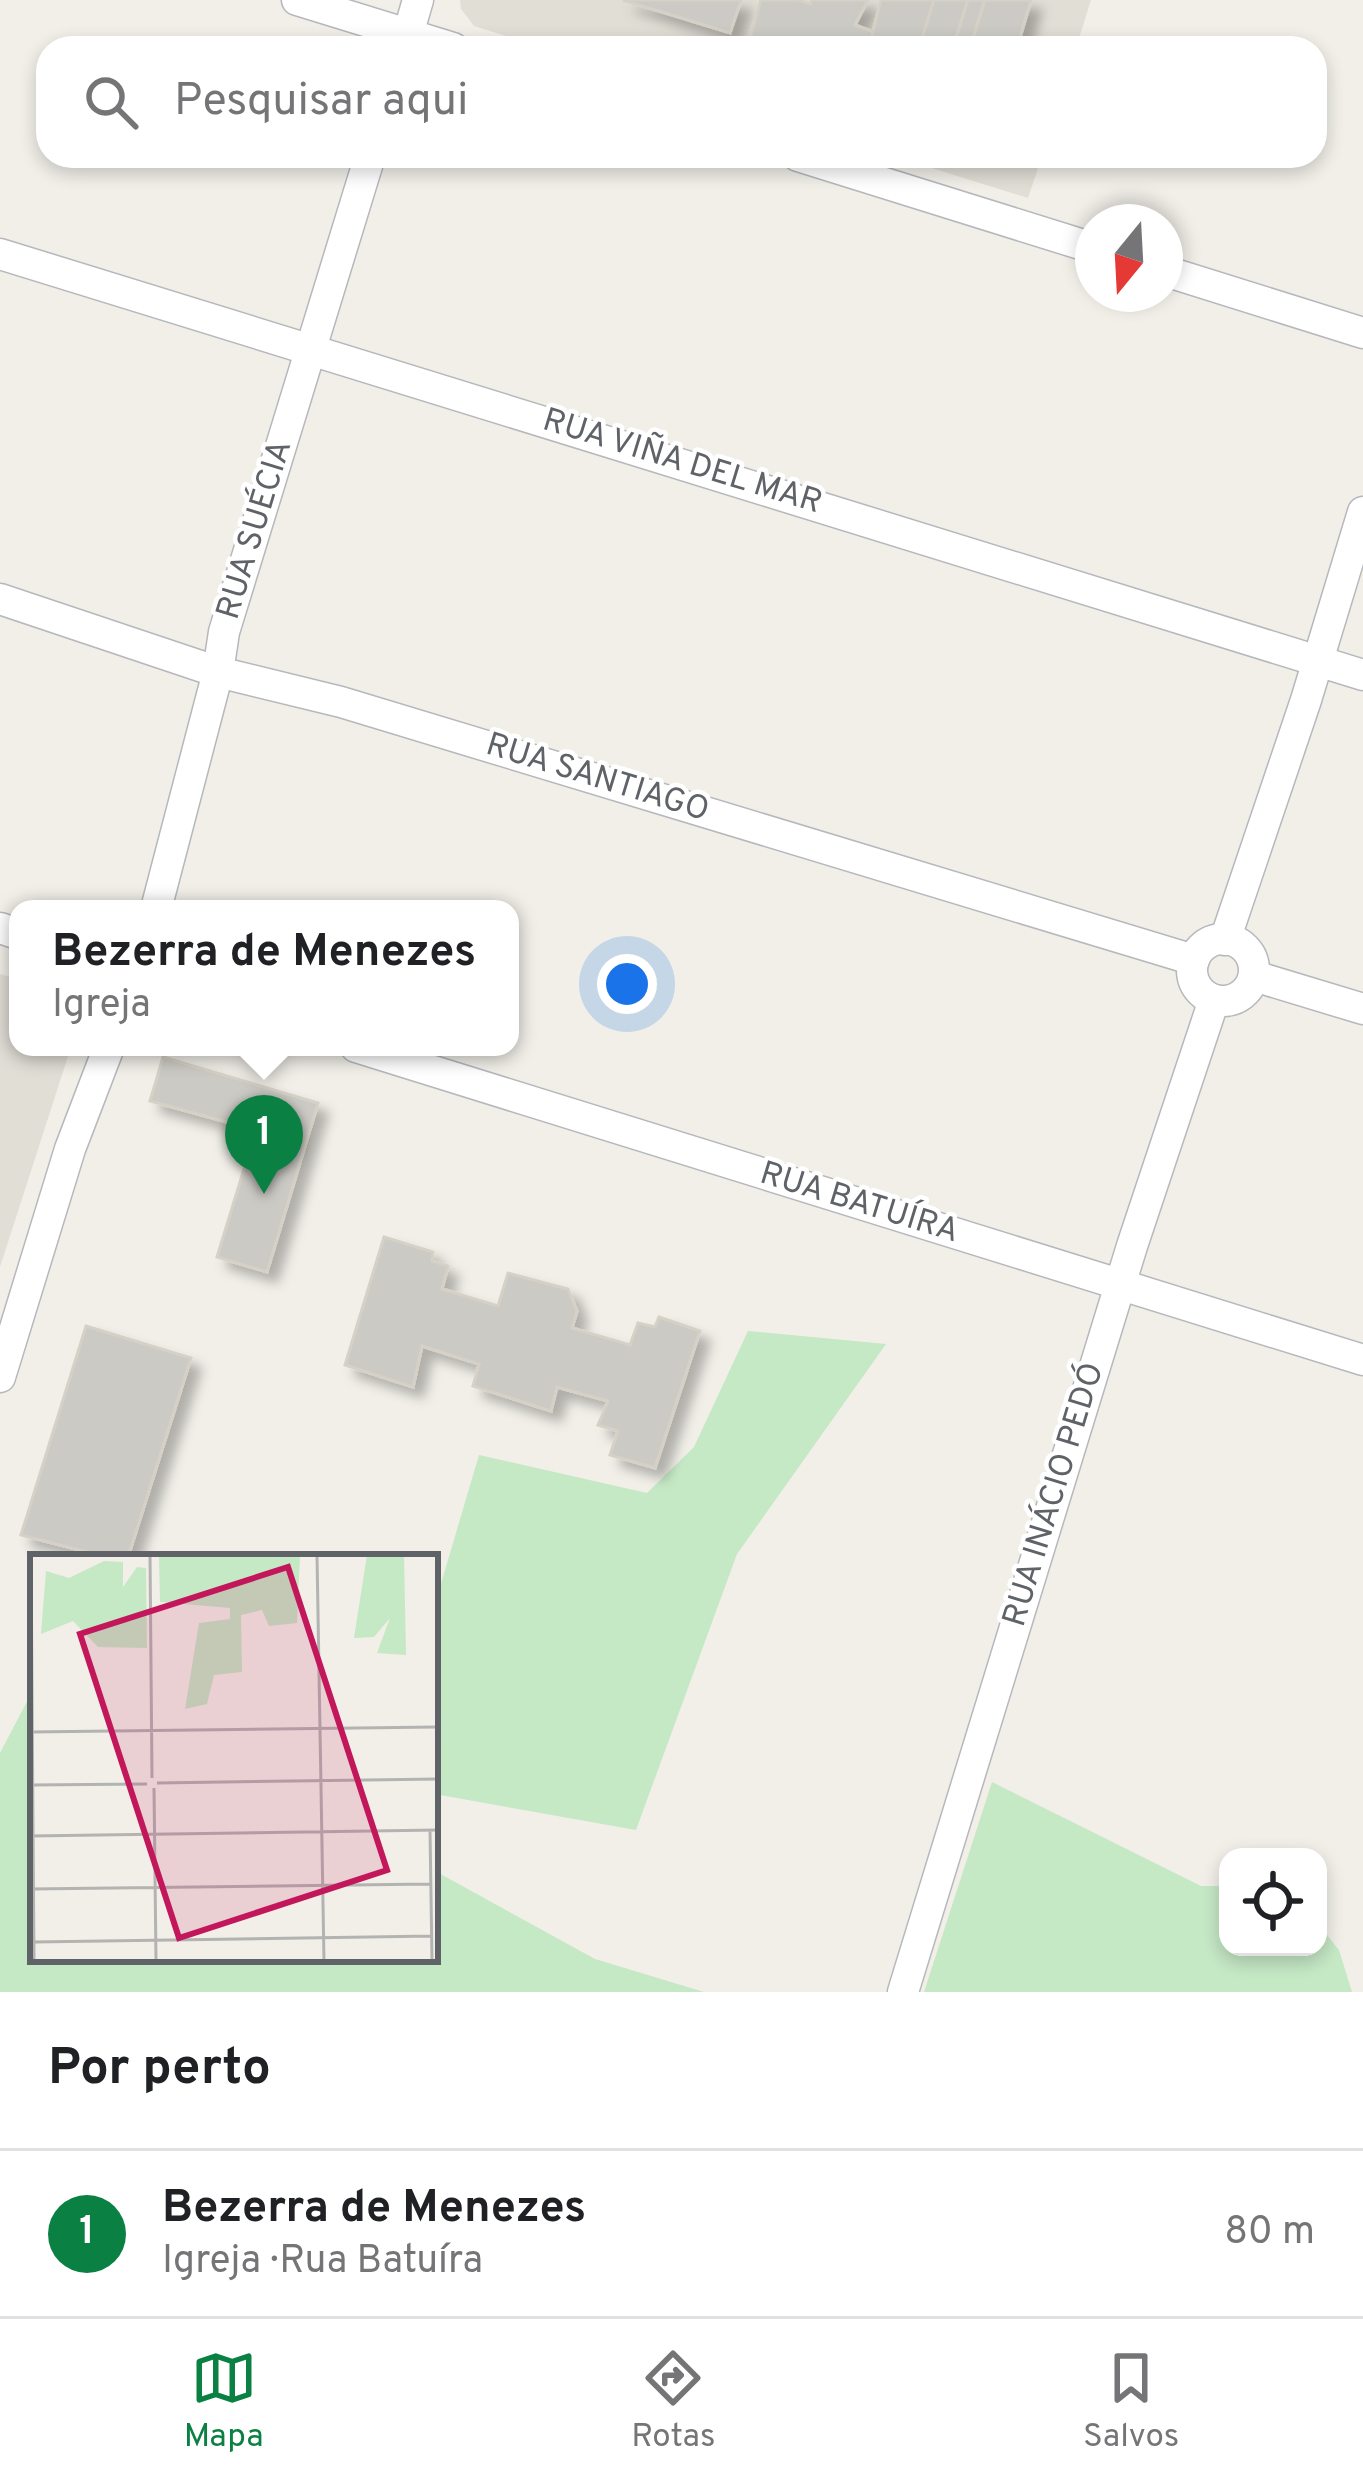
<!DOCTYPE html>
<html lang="pt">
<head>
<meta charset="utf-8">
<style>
  body { margin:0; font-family:Overpass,sans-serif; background:#f2f2f2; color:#202124 }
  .controls { position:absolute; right:36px; bottom:36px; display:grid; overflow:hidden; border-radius:24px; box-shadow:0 6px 18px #0003 }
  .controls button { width:108px; height:108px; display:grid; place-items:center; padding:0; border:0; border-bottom:3px solid #e0e0e0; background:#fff; color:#202124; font:60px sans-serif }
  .compass { position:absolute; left:1075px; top:204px; width:108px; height:108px; border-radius:50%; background:#fff; box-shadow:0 6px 18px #0003; rotate:198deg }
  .you { position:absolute; left:627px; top:984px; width:42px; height:42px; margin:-30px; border:9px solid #fff; border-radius:50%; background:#1a73e8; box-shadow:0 0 0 18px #1a73e833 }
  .badge { display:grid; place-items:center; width:78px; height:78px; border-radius:50%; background:#0b8043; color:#fff; font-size:39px; font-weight:700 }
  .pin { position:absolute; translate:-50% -99px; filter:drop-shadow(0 3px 6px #0008) }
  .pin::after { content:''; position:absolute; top:63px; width:42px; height:36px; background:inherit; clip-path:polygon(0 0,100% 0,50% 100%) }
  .popup { position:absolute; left:9px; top:900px; width:510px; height:156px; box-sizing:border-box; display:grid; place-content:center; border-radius:24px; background:#fff; filter:drop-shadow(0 3px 9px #0005); font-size:39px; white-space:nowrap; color:#757577 }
  .popup b { font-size:45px; color:#202124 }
  .popup::after { content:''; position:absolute; left:50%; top:100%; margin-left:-24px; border:24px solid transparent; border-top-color:#fff }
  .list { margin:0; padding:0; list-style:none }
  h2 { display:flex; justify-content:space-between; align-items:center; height:156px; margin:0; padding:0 48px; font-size:51px }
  h2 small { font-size:39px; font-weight:400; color:#757577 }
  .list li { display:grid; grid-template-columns:78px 1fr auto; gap:36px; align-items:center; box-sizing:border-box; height:168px; padding:0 48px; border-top:3px solid #e0e0e0 }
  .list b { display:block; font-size:45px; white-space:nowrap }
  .list p { margin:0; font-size:39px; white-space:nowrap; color:#757577 }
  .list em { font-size:39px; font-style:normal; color:#757577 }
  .icon { flex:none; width:66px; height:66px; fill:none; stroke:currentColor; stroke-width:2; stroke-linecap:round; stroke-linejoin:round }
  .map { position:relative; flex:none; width:1363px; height:1992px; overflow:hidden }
  .search { position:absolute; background:#fff; box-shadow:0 6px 18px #0003; left:36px; right:36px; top:36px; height:132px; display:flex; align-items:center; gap:30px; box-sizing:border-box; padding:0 42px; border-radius:36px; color:#757577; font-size:45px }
  .sheet { height:324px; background:#fff }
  nav { display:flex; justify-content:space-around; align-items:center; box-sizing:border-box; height:168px; border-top:3px solid #e0e0e0; background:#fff; font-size:33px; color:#757577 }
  nav a { display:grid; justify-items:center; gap:6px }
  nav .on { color:#0b8043 }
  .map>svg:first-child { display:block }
  .education { fill:#e1ded6 }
  .green { fill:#c5e8c5 }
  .building { fill:#cccac5; stroke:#d6d1c6; stroke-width:3; filter:url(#shadow) }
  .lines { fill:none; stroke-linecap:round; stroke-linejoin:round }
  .street-casing { stroke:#b5b8bc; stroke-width:33 }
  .street { stroke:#fff; stroke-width:30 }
  .labels { text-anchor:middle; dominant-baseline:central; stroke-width:9; stroke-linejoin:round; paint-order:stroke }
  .street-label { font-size:33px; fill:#5f6368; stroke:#fff }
  .inset-road { fill:none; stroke:#b3b3b1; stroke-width:3 }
  .view { fill:#c2185b; fill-opacity:0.15; stroke:#c2185b; stroke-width:6 }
  .inset-edge { fill:none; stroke:#5f6368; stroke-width:6 }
</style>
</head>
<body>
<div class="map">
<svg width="1363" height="1992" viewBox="0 0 1363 1992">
  <defs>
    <filter id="shadow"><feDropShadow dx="10" dy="10" stdDeviation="6" flood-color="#0004"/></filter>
  </defs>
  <rect width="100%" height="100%" fill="#f1efe8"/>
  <g class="education">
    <path d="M460,0h631l-15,48h-532l-70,-22 -13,-17z"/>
    <path d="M893,156h149l-14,42z"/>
    <path d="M0,974l18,5v68h53l-71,220z"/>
  </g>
  <g class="green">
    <path d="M748,1331l138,13 -149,210 -101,276 -196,-35 -5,15v-206l44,-149 168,38 47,-46z"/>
    <path d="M33,1690v269h402v-88l160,88 109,33h-704v-239z"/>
    <path d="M992,1782l209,104h27v61h90v-23l21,26 13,42h-428z"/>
  </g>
  <g class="building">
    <path d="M623,0h118l-11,33z"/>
    <path d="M761,0h37l12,4 2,-4h56l-13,25 19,7 -5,16h-122z"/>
    <path d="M881,0h53l-15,48h-50z"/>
    <path d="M934,0h34l-15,48h-34z"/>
    <path d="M968,0h17l-15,48h-17z"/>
    <path d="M985,0h46l-14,48h-47z"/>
    <path d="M163,1057l155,46 -51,169 -50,-15 39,-127 -106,-29z"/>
    <path d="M384,1237l49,15 -1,9 16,5 -6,23 56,17 10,-33 60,16 9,22 -5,17 58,17 8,-22 17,4 4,-10 41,14 -45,137 -45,-13 8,-24 -20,-6 10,-24 -51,-14 -6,24 -78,-25 6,-22 -57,-18 -9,41 -68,-22z"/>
    <path d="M86,1326l105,32 -63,199h-21l-86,-22z"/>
  </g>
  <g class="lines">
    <g class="street-casing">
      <g id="street">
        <path d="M297,0l156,48"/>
        <path d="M404,48l14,-48"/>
        <path d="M798,156l295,92"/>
        <path d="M0,254l1363,421"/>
        <path d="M1165,271l198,62"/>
        <path d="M0,599l218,73 123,30 853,258"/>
        <path d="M156,909l62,-237 6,-40 146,-476"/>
        <path d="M0,928l18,6"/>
        <circle cx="1223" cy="970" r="31"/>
        <path d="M1225,940l81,-240 57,-188"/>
        <path d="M1254,976l109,33"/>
        <path d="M356,1047l1007,313"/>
        <path d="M0,1377l70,-228 39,-102"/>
        <path d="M903,1992l229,-746 82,-246"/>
      </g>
    </g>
    <use href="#street" class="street"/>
  </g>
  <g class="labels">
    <g class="street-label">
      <text transform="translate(682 463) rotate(17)">RUA VIÑA DEL MAR</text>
      <text transform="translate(256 530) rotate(-73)">RUA SUÉCIA</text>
      <text transform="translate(597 779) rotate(17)">RUA SANTIAGO</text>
      <text transform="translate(859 1204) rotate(17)">RUA BATUÍRA</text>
      <text transform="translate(1055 1495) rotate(-73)">RUA INÁCIO PEDÓ</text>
    </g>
  </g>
  <g transform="translate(30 1554)">
    <rect width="408" height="408" fill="#f1efe8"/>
    <path d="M129,1h141l-3,68 -28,3 -7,-16 -21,5 1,57 -28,3 -7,29 -22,5 14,-86 31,-4v-11l-70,-6zM337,1h37l2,100 -29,-2 13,-35 -16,19 -20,1zM74,7l19,1v25l14,-20 9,1 1,80 -49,-1 -25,-26 -32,13 5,-63 23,7z" fill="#c5e8c5"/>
    <path class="inset-road" d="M1,1l3,406M120,1l2,223M287,1l7,406M0,178l408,-5M127,229l281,-4M1,231l116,-1M124,234l2,173M400,276l2,131M0,282l408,-6M1,335l399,-5M4,388l399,-6"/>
    <path class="view" d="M258,13l99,303 -208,68 -99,-304z"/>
    <rect width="408" height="408" class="inset-edge"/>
  </g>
</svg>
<div class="controls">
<button><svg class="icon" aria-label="locate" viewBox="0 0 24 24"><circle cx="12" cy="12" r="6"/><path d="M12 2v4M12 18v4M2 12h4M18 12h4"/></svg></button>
</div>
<svg class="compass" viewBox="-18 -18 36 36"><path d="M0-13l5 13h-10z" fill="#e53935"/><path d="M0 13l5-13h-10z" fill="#757577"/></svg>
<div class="you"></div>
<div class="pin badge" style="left:264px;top:1194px">1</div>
<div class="popup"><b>Bezerra de Menezes</b>Igreja</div>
<div class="search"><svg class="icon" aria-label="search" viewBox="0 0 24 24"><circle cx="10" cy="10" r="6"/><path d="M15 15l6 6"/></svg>Pesquisar aqui</div>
</div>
<section class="sheet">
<h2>Por perto<small></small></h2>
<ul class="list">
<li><span class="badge">1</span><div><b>Bezerra de Menezes</b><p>Igreja · Rua Batuíra</p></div><em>80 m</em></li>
</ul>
</section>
<nav>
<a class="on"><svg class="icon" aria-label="map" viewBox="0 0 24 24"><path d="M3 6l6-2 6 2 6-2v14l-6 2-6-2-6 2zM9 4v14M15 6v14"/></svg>Mapa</a>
<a><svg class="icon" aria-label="directions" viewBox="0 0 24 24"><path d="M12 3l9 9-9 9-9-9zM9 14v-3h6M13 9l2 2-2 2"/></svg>Rotas</a>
<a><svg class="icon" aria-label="saved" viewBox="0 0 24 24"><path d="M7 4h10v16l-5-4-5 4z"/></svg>Salvos</a>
</nav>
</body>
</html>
